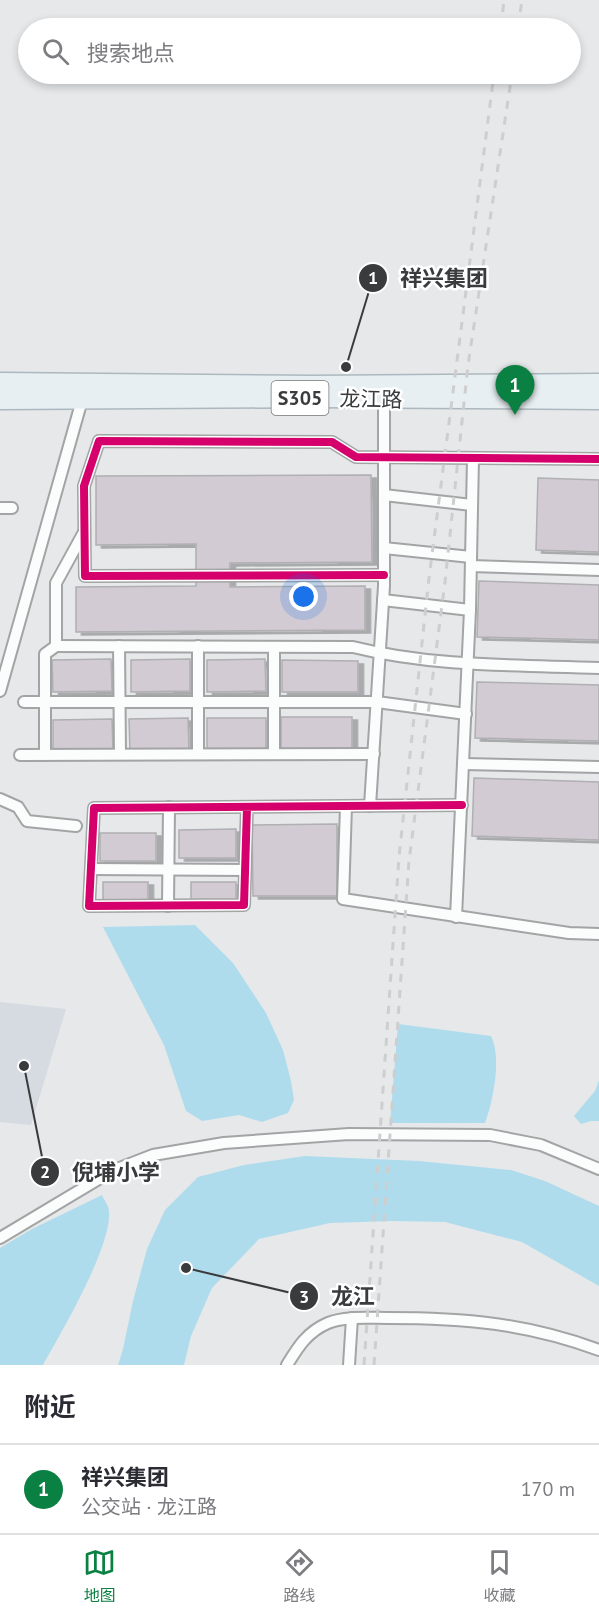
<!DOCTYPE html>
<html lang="zh">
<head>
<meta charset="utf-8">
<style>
  body { margin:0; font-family:"PT Sans","Noto Sans SC",sans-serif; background:#f7f7f7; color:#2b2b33 }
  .you { position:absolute; left:304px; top:597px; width:21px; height:21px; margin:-15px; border:4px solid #fff; border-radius:50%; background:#1a73e8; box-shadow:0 0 0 9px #1a73e833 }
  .badge { display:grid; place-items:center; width:39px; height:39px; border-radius:50%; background:#0b8043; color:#fff; font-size:20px; font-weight:700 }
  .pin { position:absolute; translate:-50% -50px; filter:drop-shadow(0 2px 3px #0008) }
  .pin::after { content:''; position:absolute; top:32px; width:21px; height:18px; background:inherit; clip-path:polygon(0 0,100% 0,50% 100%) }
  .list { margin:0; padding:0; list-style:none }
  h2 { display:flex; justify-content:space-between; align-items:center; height:78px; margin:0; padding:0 24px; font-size:26px }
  h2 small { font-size:20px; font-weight:400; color:#7c7c81 }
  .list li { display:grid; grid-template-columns:39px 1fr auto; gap:18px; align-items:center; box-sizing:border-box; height:90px; padding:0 24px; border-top:2px solid #e1e1e2 }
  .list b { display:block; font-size:22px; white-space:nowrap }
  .list p { margin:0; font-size:20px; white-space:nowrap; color:#7c7c81 }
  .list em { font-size:20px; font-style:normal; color:#7c7c81 }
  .icon { flex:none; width:33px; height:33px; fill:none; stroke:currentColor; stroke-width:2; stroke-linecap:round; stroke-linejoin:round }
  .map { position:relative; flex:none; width:599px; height:1365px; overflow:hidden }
  .search { position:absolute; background:#fff; box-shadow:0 3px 9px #0003; left:18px; right:18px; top:18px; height:66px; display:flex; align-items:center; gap:15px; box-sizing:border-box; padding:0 21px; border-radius:33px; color:#7c7c81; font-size:22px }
  .sheet { height:168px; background:#fff }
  nav { display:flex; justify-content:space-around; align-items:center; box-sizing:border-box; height:84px; border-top:2px solid #e1e1e2; background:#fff; font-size:16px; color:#7c7c81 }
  nav a { display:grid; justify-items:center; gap:3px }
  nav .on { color:#0b8043 }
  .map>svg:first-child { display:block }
  .built { fill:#d6dae1 }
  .water { fill:#afdcec }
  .building { fill:#d3cbd3; stroke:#b0afb1; stroke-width:1.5; filter:url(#shadow) }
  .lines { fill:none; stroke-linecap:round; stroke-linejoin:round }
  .street-casing { stroke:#a2a4a5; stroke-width:14 }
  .primary-casing { stroke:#acb8bf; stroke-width:21 }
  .street { stroke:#fbfcfc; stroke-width:10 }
  .primary { stroke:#e8eff2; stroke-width:18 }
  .rail { stroke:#cececf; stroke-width:3; stroke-dasharray:8 8; stroke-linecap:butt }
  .cycleway-casing { stroke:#fff; stroke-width:11 }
  .cycleway { stroke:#d6006c; stroke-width:8 }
  .labels { text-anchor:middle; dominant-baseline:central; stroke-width:5; stroke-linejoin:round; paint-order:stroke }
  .shield { fill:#fff; stroke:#757677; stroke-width:1.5 }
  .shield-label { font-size:20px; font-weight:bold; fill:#3a3b3d }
  .street-label { font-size:21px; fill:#3a3b3d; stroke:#fff }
  .leader { fill:none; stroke:#3a3b3d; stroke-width:2 }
  .callout-dot { fill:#3a3b3d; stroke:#fff; stroke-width:2 }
  .mark-label { font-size:18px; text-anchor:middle; font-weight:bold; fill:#fff }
  .callout-label { font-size:22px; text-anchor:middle; font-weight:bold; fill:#3a3b3d; stroke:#fff; stroke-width:5; stroke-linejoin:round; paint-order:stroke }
</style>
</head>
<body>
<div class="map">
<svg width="599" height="1365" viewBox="0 0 599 1365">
  <defs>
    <filter id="shadow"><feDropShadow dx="5.5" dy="3" stdDeviation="0" flood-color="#0004"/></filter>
  </defs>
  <rect width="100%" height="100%" fill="#e6e8ea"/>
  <path class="built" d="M0,1002l66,7 -35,116 -31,-3z"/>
  <g class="water">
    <path d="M195,925l38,38 33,50 17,37 8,31 3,19 -6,13 -26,9 -23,-7 -37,6 -16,-10 -22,-66 -61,-118z"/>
    <path d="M398,1024l93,12c11,22 2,65 -6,87h-95z"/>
    <path d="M599,1080v41h-8l-10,3 -7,-8 21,-25z"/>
    <path d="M305,1156l114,5 92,9 34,11 54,25v80l-77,-44 -77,-20 -53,-1 -62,2 -71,16 -47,49 -21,48 -7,29h-66l5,-16 10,-48 14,-52 18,-39 33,-33 46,-12z"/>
    <path d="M102,1195c2,5 7,11 7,17 3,34 -48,121 -66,153h-43v-117l32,-19z"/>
  </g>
  <g class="building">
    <path d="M371,475l1,87 -142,1v24l135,-1v44l-289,2v-45l120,-1v-42l-100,1v-69z"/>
    <path d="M538,478l61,2v72l-63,-2z"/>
    <path d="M479,581l120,4v55l-122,-3z"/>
    <path d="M111,659l1,32 -59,1 -1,-32z"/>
    <path d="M190,659v32l-59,1v-32z"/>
    <path d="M265,659l1,32 -59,1v-32z"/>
    <path d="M282,660l76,1v31h-76z"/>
    <path d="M477,682l122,3v56l-124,-3z"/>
    <rect x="281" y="717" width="71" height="32"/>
    <path d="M188,718l1,32 -59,1 -1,-32z"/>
    <path d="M207,718h59v31l-59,1z"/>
    <path d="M112,719l1,32h-60v-31z"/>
    <path d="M474,778l125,4v58l-127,-4z"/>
    <path d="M337,824v72h-84l-1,-71z"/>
    <path d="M236,829v29h-57v-28z"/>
    <rect x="100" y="833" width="56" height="28"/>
    <rect x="103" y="882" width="45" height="20"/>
    <rect x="191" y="882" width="45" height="20"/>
  </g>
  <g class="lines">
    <g class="street-casing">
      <g id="street">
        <path d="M384,495l88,10"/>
        <path d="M0,508h12"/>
        <path d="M384,548l87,9"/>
        <path d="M471,566l128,4"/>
        <path d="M384,575l-299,1 -1,-90 15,-45 233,1 24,15 243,2"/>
        <path d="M383,600l87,10"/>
        <path d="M56,646l297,1c80,20 164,18 246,21"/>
        <path d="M119,646l1,108"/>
        <path d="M198,646v108"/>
        <path d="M0,691l82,-291"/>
        <path d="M24,702h353l89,12"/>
        <path d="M274,754v-107"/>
        <path d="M20,755l354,-1"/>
        <path d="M45,755v-101l11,-8v-63l28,-51"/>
        <path d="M464,764l135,3"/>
        <path d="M0,799l18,8 9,14 49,5"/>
        <path d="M346,806l-3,93 226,34 30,1"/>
        <path d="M370,806l14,-220v-186"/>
        <path d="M247,807l-3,98 -155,1 5,-98 368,-3"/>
        <path d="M91,869l154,1"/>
        <path d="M168,906l1,-99"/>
        <path d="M456,917l14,-307 3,-152"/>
        <path d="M0,1238l112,-67 41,-16 71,-12 125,-9 141,1 51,10 58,24"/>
        <path d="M287,1365c11,-18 20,-33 41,-42 17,-7 40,-5 59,-5 77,0 139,5 212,32"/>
        <path d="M349,1365l3,-47"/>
      </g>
    </g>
    <g class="primary-casing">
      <g id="primary">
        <path d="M0,382l314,3 285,-2"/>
        <path d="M0,400l315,-2 284,2"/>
      </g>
    </g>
    <use href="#street" class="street"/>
    <use href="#primary" class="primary"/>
    <g class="rail">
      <path d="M501,28l3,-28"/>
      <path d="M518,28l4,-28"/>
      <path d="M364,1365l35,-508 30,-279 65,-504"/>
      <path d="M374,1365l35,-504 36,-279 23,-217 44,-291"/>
    </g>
    <g class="cycleway-casing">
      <g id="cycleway">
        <path d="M384,575l-299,1 -1,-90 15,-45 233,1 24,15 243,2"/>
        <path d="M247,807l-3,98 -155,1 5,-98 368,-3"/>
      </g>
    </g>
    <use href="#cycleway" class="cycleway"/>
  </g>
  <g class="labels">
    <rect class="shield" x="271.5" y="381" width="57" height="34" rx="4.5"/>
    <g class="shield-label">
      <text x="300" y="398">S305</text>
    </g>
    <g class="street-label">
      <text transform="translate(371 399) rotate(1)">龙江路</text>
    </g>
  </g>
  <path class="leader" d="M346 367L373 278M24 1066L45 1172M186 1268L304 1296"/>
  <g class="callout-dot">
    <circle cx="346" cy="367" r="6"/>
    <circle cx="24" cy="1066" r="6"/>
    <circle cx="186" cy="1268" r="6"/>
    <circle cx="373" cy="278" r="15"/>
    <circle cx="45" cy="1172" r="15"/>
    <circle cx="304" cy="1296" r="15"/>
  </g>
  <g class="mark-label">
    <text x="373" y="284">1</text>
    <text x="45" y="1178">2</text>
    <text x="304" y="1303">3</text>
  </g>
  <g class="callout-label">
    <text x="444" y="286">祥兴集团</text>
    <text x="116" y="1180">倪埔小学</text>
    <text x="353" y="1304">龙江</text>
  </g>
</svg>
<div class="you"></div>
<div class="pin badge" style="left:515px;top:415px">1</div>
<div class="search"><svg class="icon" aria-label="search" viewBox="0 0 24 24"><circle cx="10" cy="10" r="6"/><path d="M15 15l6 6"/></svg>搜索地点</div>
</div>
<section class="sheet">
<h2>附近<small></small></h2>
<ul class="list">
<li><span class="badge">1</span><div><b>祥兴集团</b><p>公交站 · 龙江路</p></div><em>170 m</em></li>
</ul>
</section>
<nav>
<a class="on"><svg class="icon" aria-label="map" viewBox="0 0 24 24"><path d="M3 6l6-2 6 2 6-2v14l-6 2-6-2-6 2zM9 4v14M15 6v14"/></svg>地图</a>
<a><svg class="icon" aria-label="directions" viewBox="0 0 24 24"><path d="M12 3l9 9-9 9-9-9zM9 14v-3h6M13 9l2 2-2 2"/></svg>路线</a>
<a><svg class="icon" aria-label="saved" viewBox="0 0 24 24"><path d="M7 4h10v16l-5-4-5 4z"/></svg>收藏</a>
</nav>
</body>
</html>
